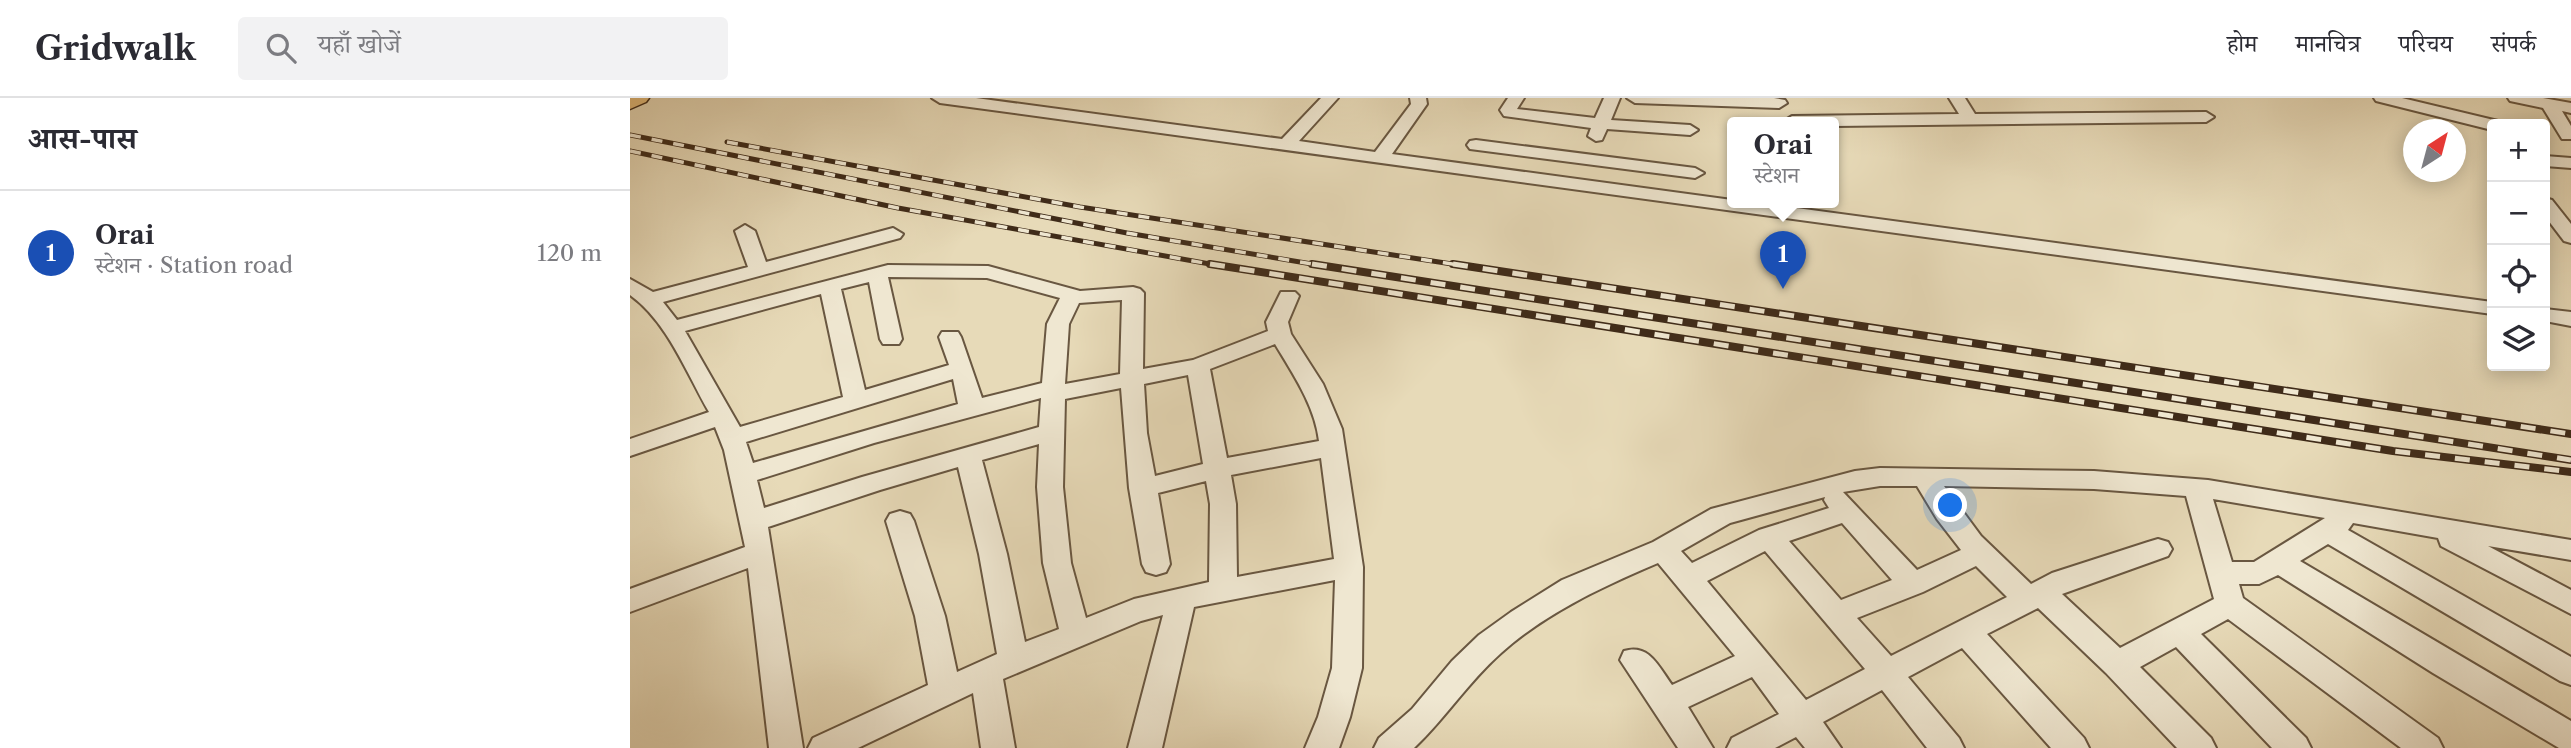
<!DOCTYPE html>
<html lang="hi">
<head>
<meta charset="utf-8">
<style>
  body { margin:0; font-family:"Libre Caslon Text","Noto Serif Devanagari",serif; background:#f2f2f3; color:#2b2b33 }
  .controls { position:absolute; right:21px; top:21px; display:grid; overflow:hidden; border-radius:7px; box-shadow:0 4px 18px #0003 }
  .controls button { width:63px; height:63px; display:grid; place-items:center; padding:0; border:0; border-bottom:2px solid #e1e1e2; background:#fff; color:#2b2b33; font:35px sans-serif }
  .compass { position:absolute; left:1773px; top:21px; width:63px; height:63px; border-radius:50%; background:#fff; box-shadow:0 4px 18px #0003; rotate:36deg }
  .you { position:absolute; left:1321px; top:408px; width:24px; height:24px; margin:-18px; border:5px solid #fff; border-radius:50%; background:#1a73e8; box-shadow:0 0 0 10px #1a73e833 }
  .badge { display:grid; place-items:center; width:46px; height:46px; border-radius:50%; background:#ea580c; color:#fff; font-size:23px; font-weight:700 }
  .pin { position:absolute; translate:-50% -58px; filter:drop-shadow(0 2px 4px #0008) }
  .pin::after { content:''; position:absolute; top:37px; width:24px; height:21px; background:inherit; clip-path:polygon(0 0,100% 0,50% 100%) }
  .popup { position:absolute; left:1097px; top:19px; width:112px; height:91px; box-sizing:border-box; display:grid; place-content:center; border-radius:7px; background:#fff; filter:drop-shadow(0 2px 5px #0005); font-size:23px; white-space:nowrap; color:#7c7c81 }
  .popup b { font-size:26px; color:#2b2b33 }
  .popup::after { content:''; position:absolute; left:50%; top:100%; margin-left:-14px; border:14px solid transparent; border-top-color:#fff }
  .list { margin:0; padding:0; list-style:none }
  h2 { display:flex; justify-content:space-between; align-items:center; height:91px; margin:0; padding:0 28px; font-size:30px }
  h2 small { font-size:23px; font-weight:400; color:#7c7c81 }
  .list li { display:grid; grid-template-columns:46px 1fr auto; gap:21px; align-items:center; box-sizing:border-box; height:126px; padding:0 28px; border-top:2px solid #e1e1e2 }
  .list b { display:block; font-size:26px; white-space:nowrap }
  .list p { margin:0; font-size:23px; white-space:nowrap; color:#7c7c81 }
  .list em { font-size:23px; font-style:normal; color:#7c7c81 }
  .icon { flex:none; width:38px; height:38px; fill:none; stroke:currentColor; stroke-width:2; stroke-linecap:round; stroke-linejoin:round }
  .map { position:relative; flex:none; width:1941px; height:650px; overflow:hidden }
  header { display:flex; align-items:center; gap:42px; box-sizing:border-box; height:98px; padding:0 35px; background:#fff; border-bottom:2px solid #e1e1e2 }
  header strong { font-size:33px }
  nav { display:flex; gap:38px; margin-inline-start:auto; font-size:24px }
  .search { width:490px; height:63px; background:#f2f2f3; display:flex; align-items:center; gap:18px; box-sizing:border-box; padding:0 24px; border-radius:7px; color:#7c7c81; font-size:26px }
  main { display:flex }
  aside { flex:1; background:#fff }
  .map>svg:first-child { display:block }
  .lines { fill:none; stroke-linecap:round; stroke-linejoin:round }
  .minor-casing { stroke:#695741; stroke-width:4 }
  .major-casing { stroke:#3f2b19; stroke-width:3 }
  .minor { fill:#efe7d1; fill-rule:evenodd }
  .major { fill:#e4bd7c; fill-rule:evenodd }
  .rail-far1-casing { stroke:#3f2b19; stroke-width:5 }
  .rail-casing { stroke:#3f2b19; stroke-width:8 }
  .rail-far1 { stroke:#efe7d1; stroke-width:3.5; stroke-dasharray:11; stroke-linecap:butt }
  .rail { stroke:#efe7d1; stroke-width:5; stroke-dasharray:15; stroke-linecap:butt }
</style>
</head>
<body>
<header>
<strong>Gridwalk</strong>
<div class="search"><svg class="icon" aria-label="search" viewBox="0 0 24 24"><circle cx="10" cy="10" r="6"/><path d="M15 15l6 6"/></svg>यहाँ खोजें</div>
<nav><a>होम</a><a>मानचित्र</a><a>परिचय</a><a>संपर्क</a></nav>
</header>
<main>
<aside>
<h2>आस-पास<small></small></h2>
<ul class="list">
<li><span class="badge" style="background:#1a4fb4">1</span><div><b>Orai</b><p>स्टेशन · Station road</p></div><em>120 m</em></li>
</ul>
</aside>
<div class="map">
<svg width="1941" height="650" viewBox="0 0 1941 650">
  <rect width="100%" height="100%" fill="#e7dab8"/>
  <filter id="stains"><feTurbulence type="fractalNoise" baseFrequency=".00286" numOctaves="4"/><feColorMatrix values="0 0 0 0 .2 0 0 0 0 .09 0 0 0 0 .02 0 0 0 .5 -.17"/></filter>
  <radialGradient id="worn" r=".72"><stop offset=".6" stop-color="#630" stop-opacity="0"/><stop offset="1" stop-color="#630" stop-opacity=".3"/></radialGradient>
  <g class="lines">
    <g class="minor-casing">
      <g id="minor">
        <path d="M302,0h44l306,41 39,-41h17l-39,43 76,11 36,-48 -1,-6h16l1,6 -35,50 340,46v3h28l732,99v12l-1552,-211z"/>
        <path d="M878,0h16l-7,11 78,9 9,-20h16l-9,22 79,5 8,5 -8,5 -83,-6 -5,11 -6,1 -8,-5 3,-8 -87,-12 -4,-6z"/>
        <path d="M997,0h147l11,2 2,3 -8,5 -144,-5z"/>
        <path d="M1319,0h16l10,16 231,-2 8,5 -8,5 -372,4v-3l-50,-2 8,-5 167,-2z"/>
        <path d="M1744,0h28l96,23 2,3h-8v6l-116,-29z"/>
        <path d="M1878,0h35l28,5v10l-9,-2 9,15v13h-9l-19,-31 -33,-7z"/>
        <path d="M846,42l219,28 9,5 -9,5 -225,-29 -3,-4 3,-4z"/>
        <path d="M1915,58l26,2v10l-26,-2z"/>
        <path d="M1915,100l7,2 19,24v19l-7,-2 -19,-25z"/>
        <path d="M115,127l10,6 11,31 127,-34 10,6 -3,4 -237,64 14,18 211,-55 100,1 92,25 53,-4 7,2 4,4 -1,76 50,-9 75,-29 -2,-9 15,-30h14l4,4 -11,26 3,12 32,50 19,45 21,138 -1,101 -12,49 -11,31h-34l13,-31 14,-49 3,-88 -141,27 -32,141h-34l35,-133 -22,6 -138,58 12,69h-34l-8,-55 -115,55h-50l5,-10 115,-53 -13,-69 -29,-95 4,-7 10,-3 10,3 4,7 31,95 12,56 40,-18 -18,-100 -21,-87 -78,23 -112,37 35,221h-34l-21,-180 -118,44v-23l115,-42 -21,-97 -9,-23 -85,29v-17l79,-27c-22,-38 -42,-91 -79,-117v-16l23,13 95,-25 -13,-36zM258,179l99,1 73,20 -13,26 -5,59 -60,15 -21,-61 -3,-5h-16l-3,5 10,28 -84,25 -24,-101 28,-7 11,57 3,5h16l3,-5zM191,196l22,103 -103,30 -55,-96zM492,202l-2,74 -55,10 4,-60 10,-21zM645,246c18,30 40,62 44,97l-92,17 -17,-89zM558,277l15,89 -48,12 -8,-43 -3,-49zM323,281l5,25 -205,59 -7,-21zM491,290l8,100 13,76 4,8 10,3 10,-3 4,-8 -12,-71 48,-12 4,23 -1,78 -75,17 -48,19 -15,-55 -8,-76 2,-88zM411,300l-2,29 -177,50 -98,31 -7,-28 117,-37zM409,346l-2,43 6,76 16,66 -34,13 -18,-88 -25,-94zM691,360l13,101 -97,18 -1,-73 -5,-29z"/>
        <path d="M1915,211l26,3v14l-26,-5z"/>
        <path d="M1250,370l214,3 114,9 363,60v20l-83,-14 83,44v24l-130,-68 -3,-8 -85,-15 -5,7 223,127v28l-11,-4 -232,-137 -28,17 271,160v27h-12l-126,-75 -155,-98 -19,9h-20l4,14 195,140 5,10h-42l-173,-129 -27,15 105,104 5,10h-39l-96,-101 -36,20 71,71 5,10h-39l-71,-75 -68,-65 -51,26 97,104 5,10h-38l-89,-100 -54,29 51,61 5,10h-37l-45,-58 -59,32 18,26h-36l-9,-11 -21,11h-48l5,-10 47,-24 -27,-37 -64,30 25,41h-35l-58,-88 4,-9c25,-8 35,16 48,34l63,-29 -77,-93c-56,24 -111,49 -157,90 -33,29 -56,66 -87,95h-40l5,-10 33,-29 40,-48 27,-26 32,-23 51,-32 91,-38 58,-33 144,-38zM1250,388h37l20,33 24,31 -44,20 -74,-78zM1314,388l150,3 92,7 28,103 -94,49 -58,-54 106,-38 4,-7 -4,-7 -10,-3 -10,3 -96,31 -21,11 -50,-48zM1195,399l-1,3 5,8 -70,22 -67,33 -11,-12 49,-28zM1583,401l112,19 -71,44h-22zM1212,425l50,57 -51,20 -52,-59zM1135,453l100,118 -59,31 -99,-119zM1346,468l31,31 -116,59 -34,-38 66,-26z"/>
      </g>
    </g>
    <g class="major-casing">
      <path id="major" d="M0,0h19l-3,4 -16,7z"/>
    </g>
    <use href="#minor" class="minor"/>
    <use href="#major" class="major"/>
    <g class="rail-far1-casing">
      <g id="rail-far1">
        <path d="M0,37l497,98 197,33"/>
        <path d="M97,44l353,65 385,59"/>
        <path d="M0,53l268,57 323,58"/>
      </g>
    </g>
    <g class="rail-casing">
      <g id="rail">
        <path d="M580,166l1183,187 178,21"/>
        <path d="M682,166l1259,196"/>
        <path d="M823,166l1118,170"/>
      </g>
    </g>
    <use href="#rail-far1" class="rail-far1"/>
    <use href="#rail" class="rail"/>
  </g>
  <rect width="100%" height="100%" filter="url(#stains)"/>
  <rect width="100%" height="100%" fill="url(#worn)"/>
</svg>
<div class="controls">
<button>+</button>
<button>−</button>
<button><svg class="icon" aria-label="locate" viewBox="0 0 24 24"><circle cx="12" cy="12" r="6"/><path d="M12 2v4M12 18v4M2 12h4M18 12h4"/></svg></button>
<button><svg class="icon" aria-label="layers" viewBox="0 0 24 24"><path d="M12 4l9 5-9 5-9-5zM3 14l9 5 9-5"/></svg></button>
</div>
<svg class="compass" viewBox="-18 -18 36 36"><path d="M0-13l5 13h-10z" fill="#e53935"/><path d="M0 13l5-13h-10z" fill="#7c7c81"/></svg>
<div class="you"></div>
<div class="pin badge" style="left:1153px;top:191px;background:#1a4fb4">1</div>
<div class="popup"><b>Orai</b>स्टेशन</div>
</div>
</main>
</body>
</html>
